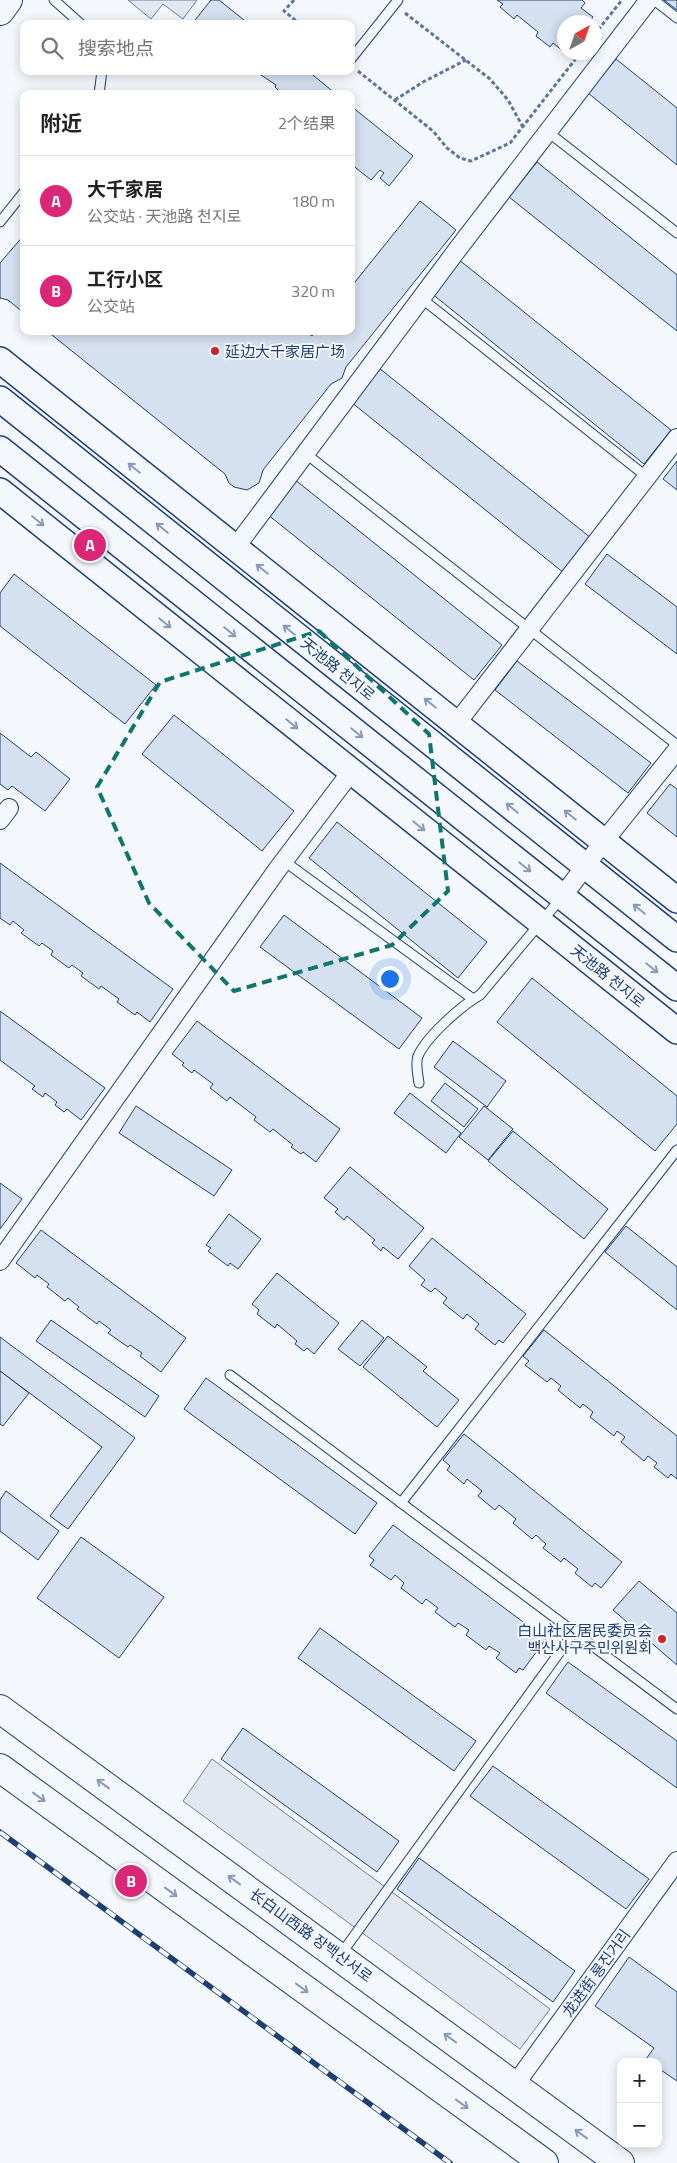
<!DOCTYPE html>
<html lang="zh">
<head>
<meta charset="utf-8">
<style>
  body { margin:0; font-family:"Titillium Web","Noto Sans SC","Noto Sans KR",sans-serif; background:#f2f2f2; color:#222 }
  .controls { position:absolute; right:15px; bottom:15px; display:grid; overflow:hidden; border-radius:10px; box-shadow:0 2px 12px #0003 }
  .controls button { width:45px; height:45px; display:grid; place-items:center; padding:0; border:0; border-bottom:1px solid #e0e0e0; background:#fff; color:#222; font:25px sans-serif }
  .compass { position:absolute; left:557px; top:15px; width:45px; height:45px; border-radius:50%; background:#fff; box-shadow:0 2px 12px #0003; rotate:40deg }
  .you { position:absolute; left:389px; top:978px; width:18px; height:18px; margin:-12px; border:4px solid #fff; border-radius:50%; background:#1a73e8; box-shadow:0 0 0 8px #1a73e833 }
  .badge { display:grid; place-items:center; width:32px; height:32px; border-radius:50%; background:#db2777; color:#fff; font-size:16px; font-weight:700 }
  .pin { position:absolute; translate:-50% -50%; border:2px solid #fff; box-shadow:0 1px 5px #0006 }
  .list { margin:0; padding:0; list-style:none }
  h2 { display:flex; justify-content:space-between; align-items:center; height:65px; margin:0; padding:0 20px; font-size:21px }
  h2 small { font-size:16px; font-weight:400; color:#767676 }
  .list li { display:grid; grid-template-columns:32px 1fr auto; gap:15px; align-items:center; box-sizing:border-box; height:90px; padding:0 20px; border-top:1px solid #e0e0e0 }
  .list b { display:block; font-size:19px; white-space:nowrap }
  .list p { margin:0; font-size:16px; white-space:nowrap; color:#767676 }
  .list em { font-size:16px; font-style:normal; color:#767676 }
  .icon { flex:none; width:28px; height:28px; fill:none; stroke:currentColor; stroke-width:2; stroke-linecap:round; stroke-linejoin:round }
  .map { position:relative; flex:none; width:677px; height:2163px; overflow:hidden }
  .search { position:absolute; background:#fff; box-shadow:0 2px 12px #0003; left:20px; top:20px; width:335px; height:55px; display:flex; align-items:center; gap:12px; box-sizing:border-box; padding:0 18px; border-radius:10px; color:#767676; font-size:19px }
  .panel { position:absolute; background:#fff; box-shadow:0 2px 12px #0003; left:20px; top:90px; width:335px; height:245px; border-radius:10px }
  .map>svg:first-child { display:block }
  .parking { fill:#e3e8f0; stroke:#687fa3 }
  .building { fill:#d5e0f0; stroke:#1d3f73 }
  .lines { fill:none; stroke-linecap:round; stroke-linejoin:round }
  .lane-casing { stroke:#1d3f73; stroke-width:11 }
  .street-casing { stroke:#1d3f73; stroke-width:20 }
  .secondary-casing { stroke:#1d3f73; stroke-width:28 }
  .primary-casing { stroke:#1d3f73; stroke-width:30 }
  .highway-casing { stroke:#1d3f73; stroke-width:30 }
  .path { stroke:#5e769c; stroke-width:3; stroke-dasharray:4 2.5; stroke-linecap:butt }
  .lane { stroke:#f4f7fb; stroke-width:9 }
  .street { stroke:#f4f7fb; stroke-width:18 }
  .secondary { stroke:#f4f7fb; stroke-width:25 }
  .primary { stroke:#f4f7fb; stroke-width:28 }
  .highway { stroke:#f4f7fb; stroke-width:28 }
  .rail-casing { stroke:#1d3f73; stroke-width:5.5 }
  .rail { stroke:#f4f7fb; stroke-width:4; stroke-dasharray:11; stroke-linecap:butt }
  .oneway { stroke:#889bb7 }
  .marked { fill:none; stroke:#0f766e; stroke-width:4; stroke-dasharray:10 6; stroke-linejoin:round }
  .poi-dot { fill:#c62828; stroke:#f4f7fb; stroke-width:2 }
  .labels { text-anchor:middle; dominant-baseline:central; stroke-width:4; stroke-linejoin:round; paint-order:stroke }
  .poi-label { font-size:15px; fill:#1d3f73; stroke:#f4f7fb; text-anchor:start }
  .street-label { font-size:15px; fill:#1d3f73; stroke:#f4f7fb }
</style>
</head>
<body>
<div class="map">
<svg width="677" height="2163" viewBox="0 0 677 2163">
  <rect width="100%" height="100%" fill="#f4f7fb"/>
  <g class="parking">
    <path d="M128,0h69l-14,19 -20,-15 -12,15z"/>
    <path d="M212,1759l338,250 -30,40 -337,-248z"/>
  </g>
  <g class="building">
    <path d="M211,0h8l30,24h-57z"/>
    <path d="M497,0h85l3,3 -4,5 12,9 -4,5h-25v30l-11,-9 -3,4 -14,-11 2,-4 -21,-17 -3,4 -14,-12 3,-3z"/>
    <path d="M664,0h13v10z"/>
    <path d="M616,59l61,49v57l-89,-72z"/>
    <path d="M255,71h53l28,23h-61l3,-4 -3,-3 1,-2z"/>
    <path d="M351,106l62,50 -24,30 -9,-8 4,-5 -4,-3 -9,10 -20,-16z"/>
    <path d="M537,162l140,113v56l-168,-134z"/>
    <path d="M420,201l36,29 -110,137 -4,11 -11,6 -68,86 -4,13 -12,7 -13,-3 -5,-4 -4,-9 -178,-143h259l6,5 4,-5h35v-44z"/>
    <path d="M24,235v78l-16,-13 -8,-2v-35z"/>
    <path d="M458,259l213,171 -27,34 -213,-171z"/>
    <path d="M379,368l212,170 -27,35 -213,-171z"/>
    <path d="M677,461v29l-14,-11z"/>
    <path d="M294,479l208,166 -28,35 -207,-166z"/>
    <path d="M607,554l70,53v47l-92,-70z"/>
    <path d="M14,574l142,111 -31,39 -125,-98v-33z"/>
    <path d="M517,661l134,102 -23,30 -133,-103z"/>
    <path d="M174,715l120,96 -32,40 -120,-97z"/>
    <path d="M0,733l31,24 5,-5 34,27 -25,32 -33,-25 -4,4 -8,-6z"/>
    <path d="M670,784l7,5v48l-30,-24z"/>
    <path d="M337,822l150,120 -29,36 -149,-120z"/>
    <path d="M0,863l173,126 -23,33 -13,-10 -2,3 -18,-13 2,-3 -18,-13 -2,3 -18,-13 2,-3 -11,-8 -3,3 -18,-13 2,-4 -11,-8 -3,3 -18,-13 3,-3 -11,-9 -3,4 -10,-7z"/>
    <path d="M284,915l138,103 -23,31 -139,-102z"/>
    <path d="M532,978l145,118v28l-22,27 -158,-129z"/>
    <path d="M0,1011l105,77 -24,32 -14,-11 -3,3 -9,-7 2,-3 -12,-9 -2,4 -11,-8 3,-3 -35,-26z"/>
    <path d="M197,1021l143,108 -24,33 -13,-10 -2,2 -10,-7 2,-2 -20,-16 -3,3 -16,-12 2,-3 -26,-20 -3,4 -17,-13 3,-4 -19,-14 -2,3 -10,-8 2,-2 -12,-9z"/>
    <path d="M453,1041l53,40 -19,26 -53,-40z"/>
    <path d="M445,1083l33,26 -14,18 -33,-26z"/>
    <path d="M410,1093l51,40 -15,20 -52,-40z"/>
    <path d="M136,1106l96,64 -18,26 -95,-63z"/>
    <path d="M484,1106l29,23 -25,31 -29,-23z"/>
    <path d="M513,1131l95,78 -24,30 -96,-78z"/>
    <path d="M350,1167l74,61 -26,31 -15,-12 -2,4 -9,-8 3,-3 -28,-24 -3,4 -9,-8 3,-3 -14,-11z"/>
    <path d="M0,1183l22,16 -22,30z"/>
    <path d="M229,1214l32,25 -23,30 -8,-6 -2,3 -20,-15 3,-3 -5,-3z"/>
    <path d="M626,1226l51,41v43l-72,-58z"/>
    <path d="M41,1230l145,108 -25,34 -21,-16 2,-3 -12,-8 -2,2 -20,-14 3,-3 -12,-9 -2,3 -20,-15 2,-2 -11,-9 -3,3 -18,-14 2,-3 -12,-9 -2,3 -19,-15z"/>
    <path d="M432,1238l94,76 -23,29 -4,-3 -4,5 -20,-16 4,-5 -12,-10 -4,5 -20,-16 4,-5 -12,-10 -4,4 -10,-7 4,-5 -16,-14z"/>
    <path d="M277,1273l62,50 -25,31 -7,-6 -3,3 -9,-7 2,-3 -20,-17 -2,4 -18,-14 2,-4 -7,-6z"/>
    <path d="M51,1320l108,76 -14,21 -109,-76z"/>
    <path d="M362,1320l22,18 -24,28 -22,-17z"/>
    <path d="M544,1330l133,106v43l-6,-5 -3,4 -14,-11 3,-4 -9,-7 -4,5 -23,-19 4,-5 -8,-6 -3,5 -24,-19 3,-5 -10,-8 -3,4 -22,-18 3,-4 -10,-8 -4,4 -22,-17 4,-4 -6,-5z"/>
    <path d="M388,1336l39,31 -4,4 36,29 -22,27 -74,-60z"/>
    <path d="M0,1337l135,101 -67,91 -18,-13 52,-69 -102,-76z"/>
    <path d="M0,1371l29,22 -26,33 -3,-2z"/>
    <path d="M206,1378l171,125 -22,31 -171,-125z"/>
    <path d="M464,1434l158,128 -21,26 -6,-5 -3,4 -17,-14 3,-4 -14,-11 -3,4 -18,-14 3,-4 -10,-9 -4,4 -19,-16 3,-4 -17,-14 -4,5 -17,-14 4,-5 -15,-12 -3,5 -17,-14 3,-4 -7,-6z"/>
    <path d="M6,1491l53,40 -21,29 -38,-29v-31z"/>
    <path d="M393,1525l153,114 -23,31 -4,-2 -3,5 -20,-15 4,-5 -11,-7 -3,4 -20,-15 3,-5 -11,-7 -3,4 -20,-15 3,-4 -12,-9 -4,5 -21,-16 3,-5 -9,-8 -4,5 -21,-15 4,-5 -5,-4z"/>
    <path d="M81,1537l83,60 -45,61 -82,-60z"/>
    <path d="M639,1581l38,32v52l-64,-55z"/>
    <path d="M320,1628l156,113 -22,30 -156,-113z"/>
    <path d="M568,1662l109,79v47l-131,-95z"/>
    <path d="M243,1728l156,113 -22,31 -156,-113z"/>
    <path d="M493,1766l156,113 -23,30 -156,-113z"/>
    <path d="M419,1858l156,113 -22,31 -156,-113z"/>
    <path d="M629,1957l48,35v89l-19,-13v-6h-8l-4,-3 8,-11 -59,-42z"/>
  </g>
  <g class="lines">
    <g class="lane-casing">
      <g id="lane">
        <path d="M54,0l27,24"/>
        <path d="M654,0l23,18"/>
        <path d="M351,59l47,-59"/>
        <path d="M99,94l3,-23"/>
        <path d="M548,132l129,101"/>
        <path d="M0,222l24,-30"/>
        <path d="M421,298l226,179"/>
        <path d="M305,453l372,292"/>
        <path d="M284,861l189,138"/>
        <path d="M419,1083c-1,-8 -4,-19 -1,-27 9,-20 43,-50 62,-61l82,-98"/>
        <path d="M230,1375l447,334"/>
        <path d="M401,1503l276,-353"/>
        <path d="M341,1954l234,-323"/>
      </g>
    </g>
    <g class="street-casing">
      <g id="street">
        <path d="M235,548l222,-298 192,-250"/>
        <path d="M456,724l221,-286"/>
        <path d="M0,820l9,-12"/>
        <path d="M562,897l42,-56 73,-91"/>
        <path d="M0,1261l277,-391 74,-98"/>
        <path d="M514,2086l163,-225"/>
      </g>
    </g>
    <g class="secondary-casing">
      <g id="secondary">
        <path d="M0,360l677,540"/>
        <path d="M0,399l677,540"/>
        <path d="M0,449l677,539"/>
        <path d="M0,491l677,540"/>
      </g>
    </g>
    <g class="primary-casing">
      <g id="primary">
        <path d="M0,1709l620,454"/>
        <path d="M0,1768l544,395"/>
      </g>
    </g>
    <g class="highway-casing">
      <path id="highway" d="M0,11l8,-11"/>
    </g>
    <g class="path">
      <path d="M294,0l-10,11 16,13"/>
      <path d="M405,13l85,66 18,21 15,27"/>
      <path d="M594,35l28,-35"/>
      <path d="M358,71l75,60 14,17 13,10 11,3 39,-18 71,-91"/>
      <path d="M395,100l28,-18 43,-22"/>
    </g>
    <use href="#lane" class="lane"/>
    <use href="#street" class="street"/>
    <use href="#secondary" class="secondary"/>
    <use href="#primary" class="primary"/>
    <use href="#highway" class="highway"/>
    <g class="rail-casing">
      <path id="rail" d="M0,1832l450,331"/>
    </g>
    <use href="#rail" class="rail"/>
  </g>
  <defs><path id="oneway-shaft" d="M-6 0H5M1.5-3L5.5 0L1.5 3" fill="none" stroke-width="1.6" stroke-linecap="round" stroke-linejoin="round" transform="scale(1.25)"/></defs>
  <g class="oneway">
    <use href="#oneway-shaft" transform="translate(134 468) rotate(-141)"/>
    <use href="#oneway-shaft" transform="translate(38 521) rotate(39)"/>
    <use href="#oneway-shaft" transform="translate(162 528) rotate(-141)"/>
    <use href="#oneway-shaft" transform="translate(262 569) rotate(-141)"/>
    <use href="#oneway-shaft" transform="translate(165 623) rotate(39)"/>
    <use href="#oneway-shaft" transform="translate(289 630) rotate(-141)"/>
    <use href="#oneway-shaft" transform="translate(230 632) rotate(39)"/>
    <use href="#oneway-shaft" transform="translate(430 703) rotate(-141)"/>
    <use href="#oneway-shaft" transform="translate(292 724) rotate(39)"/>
    <use href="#oneway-shaft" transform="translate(357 733) rotate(39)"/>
    <use href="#oneway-shaft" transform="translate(512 808) rotate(-141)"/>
    <use href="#oneway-shaft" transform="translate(570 815) rotate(-141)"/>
    <use href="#oneway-shaft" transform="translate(419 826) rotate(39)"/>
    <use href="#oneway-shaft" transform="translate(525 867) rotate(39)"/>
    <use href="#oneway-shaft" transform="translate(639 909) rotate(-141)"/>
    <use href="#oneway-shaft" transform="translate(652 968) rotate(39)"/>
    <use href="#oneway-shaft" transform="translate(103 1784) rotate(-144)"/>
    <use href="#oneway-shaft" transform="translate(39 1797) rotate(36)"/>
    <use href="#oneway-shaft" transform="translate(234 1880) rotate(-144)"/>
    <use href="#oneway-shaft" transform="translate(171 1892) rotate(36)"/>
    <use href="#oneway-shaft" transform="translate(302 1988) rotate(36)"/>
    <use href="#oneway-shaft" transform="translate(450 2038) rotate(-144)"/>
    <use href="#oneway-shaft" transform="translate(462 2104) rotate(36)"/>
    <use href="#oneway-shaft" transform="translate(581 2134) rotate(-144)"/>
  </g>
  <path class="marked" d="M319,631l110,103 19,157 -56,54 -158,46 -85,-88 -52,-116 63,-105z"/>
  <g class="poi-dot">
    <circle cx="215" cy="351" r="5"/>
    <circle cx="662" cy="1639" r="5"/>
  </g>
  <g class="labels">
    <g class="poi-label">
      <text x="225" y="351">延边大千家居广场</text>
      <text x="652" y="1630" text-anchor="end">白山社区居民委员会<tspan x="652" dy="17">백산사구주민위원회</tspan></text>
    </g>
    <g class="street-label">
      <text transform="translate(338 669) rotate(39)">天池路 천지로</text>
      <text transform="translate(608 976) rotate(39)">天池路 천지로</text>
      <text transform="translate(311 1935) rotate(36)">长白山西路 장백산서로</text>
      <text transform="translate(596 1973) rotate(-54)">龙进街 룡진거리</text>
    </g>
  </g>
</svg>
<div class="controls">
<button>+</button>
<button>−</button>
</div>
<svg class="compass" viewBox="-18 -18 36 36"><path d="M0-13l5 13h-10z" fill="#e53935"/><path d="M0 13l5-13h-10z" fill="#767676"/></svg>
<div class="you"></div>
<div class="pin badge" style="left:90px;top:545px">A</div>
<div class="pin badge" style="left:131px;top:1881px">B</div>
<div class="search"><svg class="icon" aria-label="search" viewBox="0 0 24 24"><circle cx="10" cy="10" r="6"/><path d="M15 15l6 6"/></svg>搜索地点</div>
<section class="panel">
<h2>附近<small>2个结果</small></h2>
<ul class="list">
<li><span class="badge">A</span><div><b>大千家居</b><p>公交站 · 天池路 천지로</p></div><em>180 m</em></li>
<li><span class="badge">B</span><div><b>工行小区</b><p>公交站</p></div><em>320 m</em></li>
</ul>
</section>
</div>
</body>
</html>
